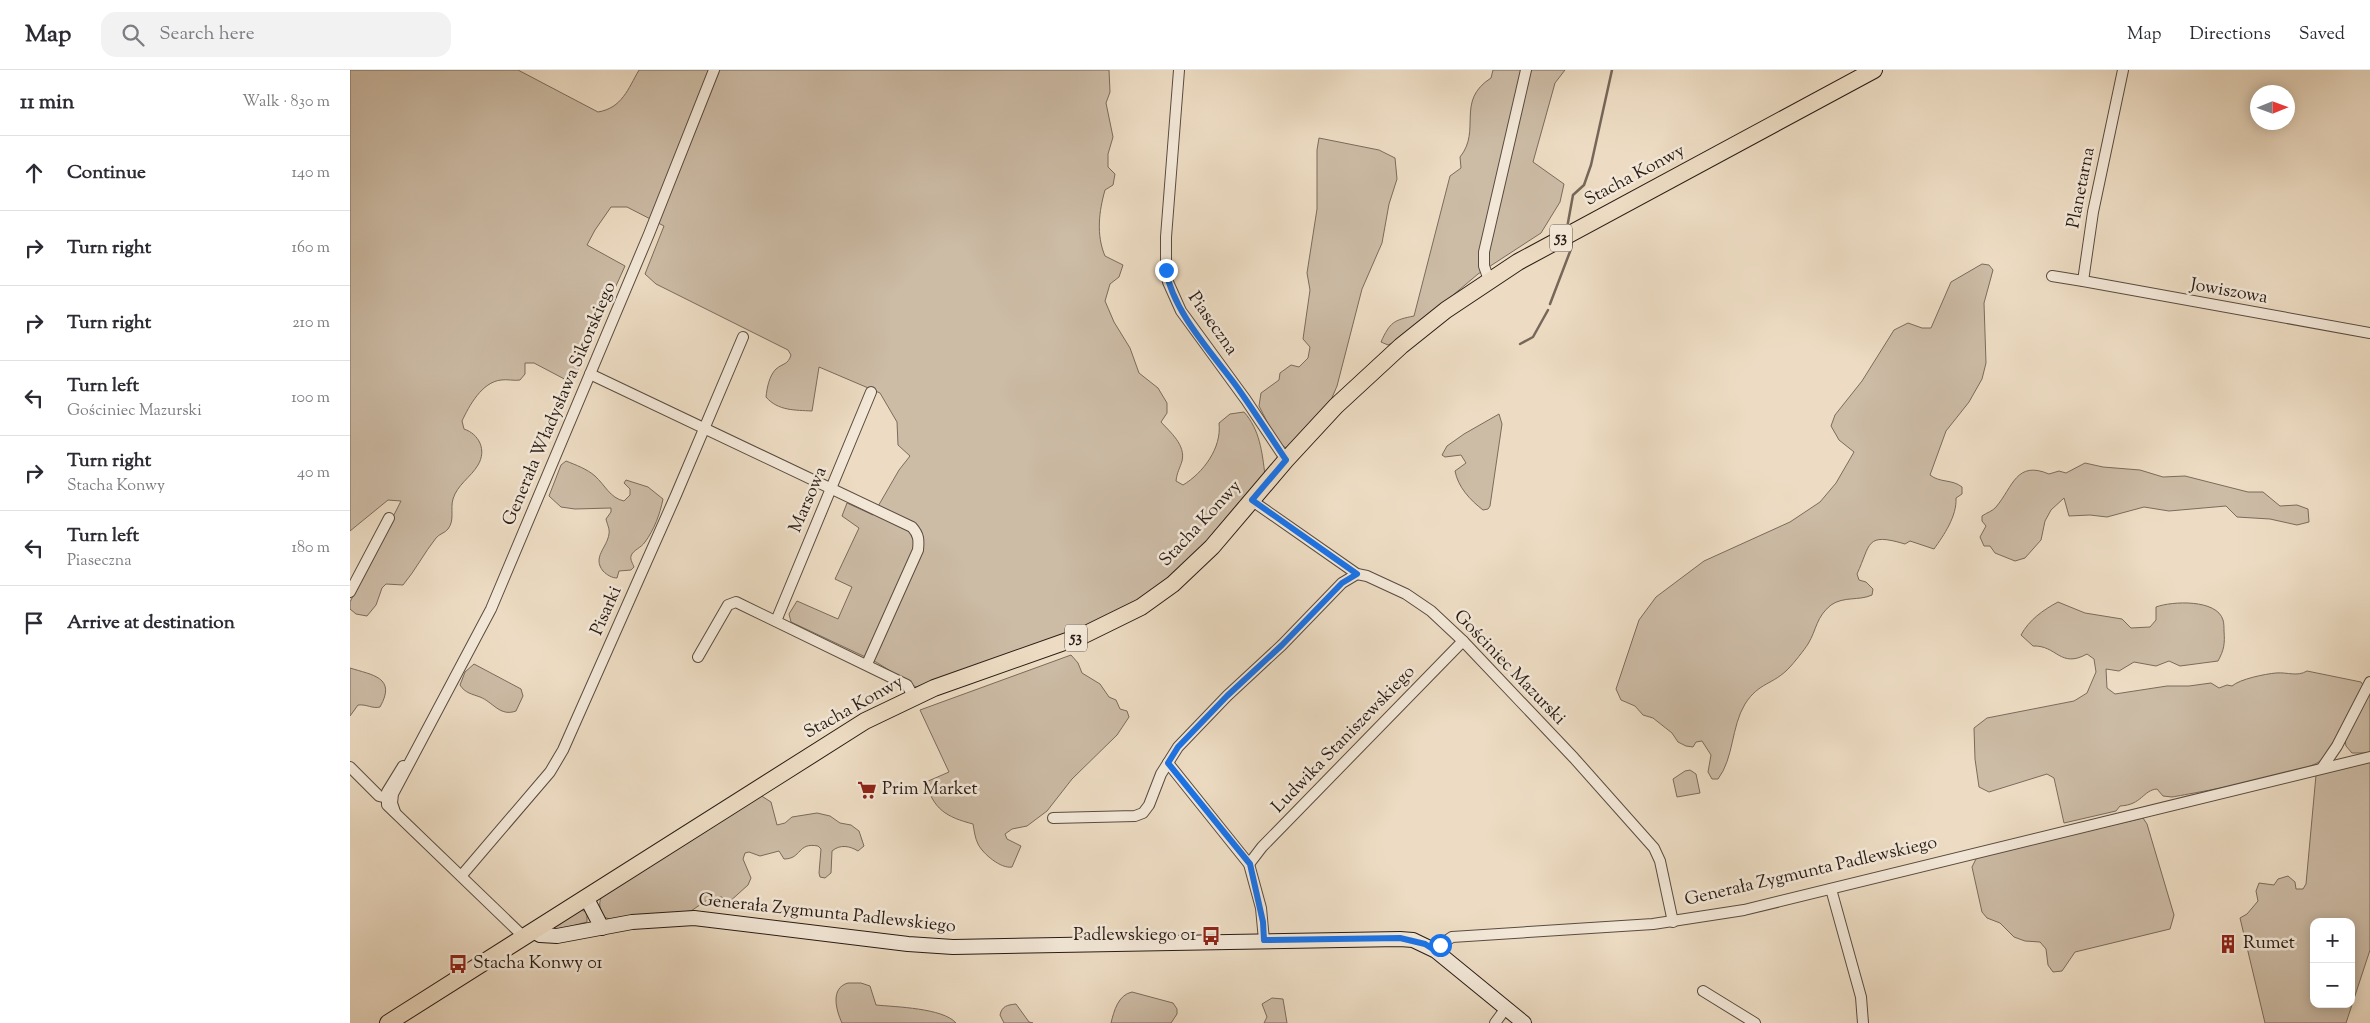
<!DOCTYPE html>
<html lang="en">
<head>
<meta charset="utf-8">
<style>
  body { margin:0; font-family:"Sorts Mill Goudy",serif; background:#f2f2f3; color:#2b2b33 }
  .controls { position:absolute; right:15px; bottom:15px; display:grid; overflow:hidden; border-radius:10px; box-shadow:0 2px 12px #0003 }
  .controls button { width:45px; height:45px; display:grid; place-items:center; padding:0; border:0; border-bottom:1px solid #e1e1e2; background:#fff; color:#2b2b33; font:25px sans-serif }
  .compass { position:absolute; left:1900px; top:15px; width:45px; height:45px; border-radius:50%; background:#fff; box-shadow:0 2px 12px #0003; rotate:89deg }
  .stop { position:absolute; width:15px; height:15px; margin:-11px; border:4px solid #1a73e8; border-radius:50%; background:#fff }
  .stop.end { background:#1a73e8; border-color:#fff; box-shadow:0 1px 5px #0008 }
  .list { margin:0; padding:0; list-style:none }
  h2 { display:flex; justify-content:space-between; align-items:center; height:65px; margin:0; padding:0 20px; font-size:21px }
  h2 small { font-size:16px; font-weight:400; color:#7c7c81 }
  .list li { display:grid; grid-template-columns:32px 1fr auto; gap:15px; align-items:center; box-sizing:border-box; height:75px; padding:0 20px; border-top:1px solid #e1e1e2 }
  .list b { display:block; font-size:19px; white-space:nowrap }
  .list p { margin:0; font-size:16px; white-space:nowrap; color:#7c7c81 }
  .list em { font-size:16px; font-style:normal; color:#7c7c81 }
  .icon { flex:none; width:28px; height:28px; fill:none; stroke:currentColor; stroke-width:2; stroke-linecap:round; stroke-linejoin:round }
  .map { position:relative; flex:none; width:2020px; height:953px; overflow:hidden }
  header { display:flex; align-items:center; gap:30px; box-sizing:border-box; height:70px; padding:0 25px; background:#fff; border-bottom:1px solid #e1e1e2 }
  header strong { font-size:24px }
  nav { display:flex; gap:28px; margin-inline-start:auto; font-size:18px }
  .search { width:350px; height:45px; background:#f2f2f3; display:flex; align-items:center; gap:12px; box-sizing:border-box; padding:0 18px; border-radius:15px; color:#7c7c81; font-size:19px }
  main { display:flex }
  aside { flex:1; background:#fff }
  .map>svg:first-child { display:block }
  .green { fill:#ccbba5; stroke:#7a6b5d; fill-rule:evenodd }
  .lines { fill:none; stroke-linecap:round; stroke-linejoin:round }
  .stream { stroke:#76675a; stroke-width:2.5 }
  .street-casing { stroke:#594b40; stroke-width:12 }
  .secondary-casing { stroke:#281b15; stroke-width:16 }
  .primary-casing { stroke:#281b15; stroke-width:18 }
  .street { stroke:#f3e8d8; stroke-width:10 }
  .secondary { stroke:#f3e8d8; stroke-width:14 }
  .primary { stroke:#eddcc3; stroke-width:16 }
  .route { stroke:#1a73e8; stroke-width:6 }
  .labels { text-anchor:middle; dominant-baseline:central; stroke-width:5; stroke-linejoin:round; paint-order:stroke }
  .shield { fill:#f3e8d8; stroke:#655850; stroke-width:1 }
  .shield-label { font-size:16px; font-weight:bold; fill:#281b15 }
  .street-label { font-size:18px; fill:#281b15; stroke:#f3e8d8 }
  .poi-label { font-size:18px; fill:#281b15; stroke:#f3e8d8; text-anchor:start }
</style>
</head>
<body>
<header>
<strong>Map</strong>
<div class="search"><svg class="icon" aria-label="search" viewBox="0 0 24 24"><circle cx="10" cy="10" r="6"/><path d="M15 15l6 6"/></svg>Search here</div>
<nav><a>Map</a><a>Directions</a><a>Saved</a></nav>
</header>
<main>
<aside>
<h2>11 min<small>Walk · 830 m</small></h2>
<ul class="list">
<li><svg class="icon" aria-label="ahead" viewBox="0 0 24 24"><path d="M12 20V5M6 11l6-6 6 6"/></svg><div><b>Continue</b></div><em>140 m</em></li>
<li><svg class="icon" aria-label="right" viewBox="0 0 24 24"><path d="M7 20v-9h11M14 6l5 5-5 5"/></svg><div><b>Turn right</b></div><em>160 m</em></li>
<li><svg class="icon" aria-label="right" viewBox="0 0 24 24"><path d="M7 20v-9h11M14 6l5 5-5 5"/></svg><div><b>Turn right</b></div><em>210 m</em></li>
<li><svg class="icon" aria-label="left" viewBox="0 0 24 24"><path d="M17 20v-9H6M10 6l-5 5 5 5"/></svg><div><b>Turn left</b><p>Gościniec Mazurski</p></div><em>100 m</em></li>
<li><svg class="icon" aria-label="right" viewBox="0 0 24 24"><path d="M7 20v-9h11M14 6l5 5-5 5"/></svg><div><b>Turn right</b><p>Stacha Konwy</p></div><em>40 m</em></li>
<li><svg class="icon" aria-label="left" viewBox="0 0 24 24"><path d="M17 20v-9H6M10 6l-5 5 5 5"/></svg><div><b>Turn left</b><p>Piaseczna</p></div><em>180 m</em></li>
<li><svg class="icon" aria-label="arrive" viewBox="0 0 24 24"><path d="M6 21V4h12l-3 4 3 4H6"/></svg><div><b>Arrive at destination</b></div></li>
</ul>
</aside>
<div class="map">
<svg width="2020" height="953" viewBox="0 0 2020 953">
  <rect width="100%" height="100%" fill="#eddcc3"/>
  <filter id="stains"><feTurbulence type="fractalNoise" baseFrequency=".004" numOctaves="4"/><feColorMatrix values="0 0 0 0 .2 0 0 0 0 .09 0 0 0 0 .02 0 0 0 .5 -.17"/></filter>
  <radialGradient id="worn" r=".72"><stop offset=".6" stop-color="#630" stop-opacity="0"/><stop offset="1" stop-color="#630" stop-opacity=".3"/></radialGradient>
  <g class="green">
    <path d="M0,0h168l80,42c24,-4 30,-23 41,-42h470l1,22 -4,11 7,34 -5,17v13l7,7 -2,11 -8,5c-6,21 -9,45 0,66l18,9 -4,12 -9,7 -5,17 9,21 16,26 9,25 19,15 9,15v10l-6,9c9,10 25,23 21,39 -2,7 -5,11 -6,20l7,4c20,-12 39,-37 36,-62l11,-9 14,-2c16,18 18,40 21,63l-72,87 -39,31 -49,27 -189,67 -40,-25 -85,-40 -2,-8 8,-13 41,18 14,-32 -17,-8 24,-51 -17,-12 5,-13 26,12 26,-45 11,-14 -12,-11 -1,-23 -17,-29 -61,-26 -7,44c-17,-1 -34,0 -46,-14 1,-9 3,-21 10,-28 7,-6 12,-4 15,-14l-3,-5 -132,-66 -11,-10 19,-48 -37,-19h-16l-16,23 -8,15 38,21 -53,117 -38,-20h-9v11l-5,6c-6,1 -13,-1 -19,0 -19,2 -32,26 -39,41l2,8c15,5 23,21 14,36 -7,12 -21,20 -25,34 -3,10 2,21 -5,30 -3,4 -9,5 -12,9 -12,15 -21,33 -33,47l-17,-1 -4,4 -6,17 -9,11 -11,-2 -6,-5v-7l51,-101 -13,-1 -38,31z"/>
    <path d="M1143,0h72l-10,13 -22,79 31,22 -4,18 -19,31 -63,41 -77,65 -13,6 -7,-3c9,-20 13,-22 33,-26l36,-140 11,-8 -1,-11c22,-27 -5,-56 31,-79z"/>
    <path d="M969,68l60,12 16,8 2,21 -8,25 -7,39 -20,46 -25,97 -6,14 -43,49 -10,-6 -19,-37 2,-13 18,-13 1,-7 11,-8 8,2 9,-9 2,-11 -7,-8 7,-49 -3,-17 10,-64v-59z"/>
    <path d="M1632,194l7,1 4,5 -9,33 2,60 -4,16 -13,23 -23,29 -16,44c10,8 22,4 32,12v7l-6,4c1,18 -12,37 -22,51l-24,-8 -5,3c-40,-12 -34,0 -48,30l2,6 7,2 7,7 -1,6c-13,6 -28,1 -41,10 -15,12 -14,24 -23,39 -3,5 -15,20 -19,24 -16,17 -30,14 -44,36 -14,23 -11,54 -27,75h-6l-4,-7 3,-17 -9,-14 -6,1 -3,5 -7,-1 -8,-4 -6,-9 -19,-15 -10,-3 -8,-9 -14,-6 -5,-11 23,-69 17,-23 48,-36 86,-39 30,-20 16,-19 18,-31 -15,-12 -8,-14 4,-11 27,-34 32,-51 14,-7 14,5h9l20,-46z"/>
    <path d="M1149,344l3,10 -12,82 -2,3 -5,1c-13,-10 -25,-23 -28,-39l11,-8 -5,-8 -16,2 -3,-2 5,-9 17,-12z"/>
    <path d="M216,391c10,4 21,8 29,15 10,9 15,22 29,25l6,-6v-6l-6,-6 2,-3 22,7 15,12c-3,15 -9,31 -18,43 -4,6 -12,8 -14,14 -1,4 2,8 3,11l-3,3 -12,1 -2,7c-5,0 -10,-3 -14,-7 -11,-14 4,-23 6,-37 1,-5 -2,-10 -3,-15l5,-7v-4l-36,1 -14,-2 -12,-11 12,-31z"/>
    <path d="M1735,393l18,4 37,3 23,7 22,-1 63,16h15l17,14 17,-1 11,4 1,13 -12,3 -27,-6 -33,-2 -11,-11 -57,5 -25,-4 -37,10 -17,-2 -21,1 -5,-18 -13,12 -6,11 -4,19 -16,18 -10,3 -20,-8 -5,-7h-6l-4,-9 6,-11 -4,-5v-5c4,-3 11,-5 14,-9 17,-20 20,-47 53,-33l10,-3 7,2z"/>
    <path d="M1708,532l27,11 37,6 9,9 19,-1 6,-7v-13c16,-6 61,-8 67,13 1,3 1,8 1,11 1,13 0,19 -6,30l-38,5 -11,-5 -13,5 -22,-4 -15,9 -13,-2 1,19 8,6 52,-8h22l22,-3 8,5 8,-3 5,1c8,-7 33,-12 44,-13 12,-1 21,4 31,-2l54,11 2,3c-12,25 -23,57 -43,76 -13,12 -125,32 -148,36l-9,-1 -6,-7c-14,1 -15,16 -37,17l-4,5 -52,12 -10,-45 -7,-4 -58,18 -10,-5 -4,-28 -1,-31 13,-10 87,-17 13,-8 9,-21 -2,-13 -7,-5c-27,15 -30,-9 -54,-8l-12,-11c8,-15 22,-25 37,-33z"/>
    <path d="M721,585l7,8 4,10 18,11 9,13 7,3 4,9 7,2 2,6 -12,18 -45,44 -25,32 -20,15 -15,3 -7,5 2,5 14,7 -9,21c-11,2 -29,-13 -34,-23 -3,-6 -4,-14 -5,-20 -27,-7 -40,-15 -47,-42l23,-10 -29,-62z"/>
    <path d="M124,594l47,25 2,7 -7,15c-16,6 -23,-9 -36,-14 -8,-3 -15,-4 -20,-12l5,-13z"/>
    <path d="M0,598c22,7 47,9 30,39 -8,2 -13,-3 -22,-2l-8,11z"/>
    <path d="M2020,623v60h-18l-6,-7 -1,-6z"/>
    <path d="M2020,692v188l-24,73h-81l-25,-105 7,-4 11,-13 -2,-10 3,-8 15,2 4,-6 10,-3 7,6 1,7h7l3,-5 10,-109zM1964,852h37v82h-37z"/>
    <path d="M1340,700l6,4 4,19 -23,4 -4,-18 12,-8z"/>
    <path d="M410,725l11,7 6,23 8,-2 7,-6 25,-4 13,3 10,7 11,2 8,6 5,15 -6,5c-8,-5 -18,-7 -26,0l-1,22 -6,5 -5,-1 -1,-4 2,-24 -3,-3c-21,-4 -16,13 -34,13l-5,-8 -19,5 -11,-4 -4,1 -2,6 8,19 -3,7 -20,18h-2l-4,-6 -12,1 -19,13 -79,9 -8,-3c-5,-9 -6,-15 -1,-23z"/>
    <path d="M1793,748l4,6 27,91 -4,14 -95,23 -13,19 -9,1 -5,-7 -2,-16 -6,-7 -15,-1 -11,-4 -14,-14 -13,-5 -5,-6 -10,-45 5,-10z"/>
    <path d="M228,839l9,3v10l-35,9 -1,-5z"/>
    <path d="M498,913h13l9,3 6,19c20,2 67,3 80,18h-114c-6,-13 -12,-35 6,-40z"/>
    <path d="M782,922l41,11 4,6v5l-6,9h-60c3,-12 7,-28 21,-31z"/>
    <path d="M922,928l11,1 4,24h-23l3,-6 -5,-13z"/>
    <path d="M666,934l13,18 4,1h-29l-4,-8c2,-9 7,-10 16,-11z"/>
  </g>
  <g class="lines">
    <g class="stream">
      <path d="M1217,158l6,-33 11,-10 7,-20 21,-95"/>
      <path d="M1200,234l21,-55 1,-8"/>
      <path d="M1170,274l13,-7 15,-27"/>
    </g>
    <g class="street-casing">
      <g id="street">
        <path d="M829,0l-13,167v33l2,12 13,29 65,89 40,60"/>
        <path d="M1702,206l31,5 10,-69 30,-142"/>
        <path d="M1139,210l-5,-14v-14l42,-182"/>
        <path d="M1733,211l287,52"/>
        <path d="M240,304l322,153c7,8 7,13 6,23l-51,114"/>
        <path d="M901,430l106,74 10,2 39,18 25,17 32,30 111,117 80,90 6,13 13,61"/>
        <path d="M0,522l39,-74"/>
        <path d="M426,551l95,-229"/>
        <path d="M348,587l30,-52 8,-3 171,83 6,11"/>
        <path d="M818,693l81,101 12,44 3,32"/>
        <path d="M53,696l-16,26v13l137,132"/>
        <path d="M0,697l29,29 12,3"/>
        <path d="M1972,698l15,-22 33,-64"/>
        <path d="M45,742l-3,-9 1,-9 98,-185 158,-375 65,-164"/>
        <path d="M703,748l82,-2 8,-3 6,-8 12,-31 17,-27 49,-51 55,-51 60,-62 15,-9"/>
        <path d="M899,794l13,-17 201,-206"/>
        <path d="M112,805l88,-103 13,-22 113,-255 67,-158"/>
        <path d="M1481,819l30,108 2,26"/>
        <path d="M1086,881l4,-6 12,-8 201,-13 91,-14 626,-153"/>
        <path d="M1353,921l52,32"/>
        <path d="M1145,953l11,-15"/>
      </g>
    </g>
    <g class="secondary-casing">
      <g id="secondary">
        <path d="M236,827l16,31"/>
        <path d="M183,861l7,4 17,1 75,-14 62,-4 214,26 45,3 447,-8 13,1 23,11 88,72"/>
      </g>
    </g>
    <g class="primary-casing">
      <path id="primary" d="M38,953l477,-302 69,-33 150,-53 57,-28 32,-23 39,-37 74,-87 50,-54 65,-60 45,-36 72,-48 356,-192"/>
    </g>
    <use href="#street" class="street"/>
    <use href="#secondary" class="secondary"/>
    <use href="#primary" class="primary"/>
  </g>
  <g class="lines">
    <path class="route" d="M816,200c7,42 46,83 71,117 17,24 33,49 49,73l-34,40 105,74 -15,9 -60,62 -55,51 -49,51 -10,16 82,101 13,58 1,18 136,-2 25,6 11,7 4,-6"/>
  </g>
  <defs>
    <g id="supermarket-bare" transform="scale(1.5)"><path d="M-6-5.5h2.5l.6 2H6L4.5 2H-2.5L-4.4-4H-6ZM-1.5 3.2a1.3 1.3 0 1 0 .1 0ZM3 3.2a1.3 1.3 0 1 0 .1 0Z" fill="#8f2418" stroke="#f3e8d8" stroke-width="2.5" paint-order="stroke"/></g>
    <g id="bus-bare" transform="scale(1.5)"><path d="M-5-6H5V4H4V6H2V4H-2V6H-4V4H-5ZM-3.5-4V0h7V-4ZM-3.5 1.2v1.5H-2V1.2ZM2 1.2v1.5H3.5V1.2Z" fill="#8f2418" stroke="#f3e8d8" stroke-width="2.5" paint-order="stroke"/></g>
    <g id="building-bare" transform="scale(1.5)"><path d="M-4-6H4V6H1V3H-1V6H-4ZM-2.5-4.3h1.7v1.8h-1.7ZM.8-4.3h1.7v1.8H.8ZM-2.5-1h1.7V.8h-1.7ZM.8-1h1.7V.8H.8Z" fill="#8f2418" stroke="#f3e8d8" stroke-width="2.5" paint-order="stroke"/></g>
  </defs>
  <g fill-rule="evenodd">
    <use href="#supermarket-bare" x="517" y="720"/>
    <use href="#bus-bare" x="861" y="866"/>
    <use href="#building-bare" x="1878" y="874"/>
    <use href="#bus-bare" x="108" y="894"/>
  </g>
  <g class="labels">
    <g class="shield">
      <rect x="1200" y="154.5" width="22" height="27" rx="4"/>
      <rect x="715" y="554.5" width="22" height="27" rx="4"/>
    </g>
    <g class="shield-label">
      <text x="1211" y="168">53</text>
      <text x="726" y="568">53</text>
    </g>
    <g class="street-label">
      <text transform="translate(1285 106) rotate(-28)">Stacha Konwy</text>
      <text transform="translate(1732 118) rotate(-79)">Planetarna</text>
      <text transform="translate(1879 222) rotate(10)">Jowiszowa</text>
      <text transform="translate(862 254) rotate(55)">Piaseczna</text>
      <text transform="translate(210 334) rotate(-67)">Generała Władysława Sikorskiego</text>
      <text transform="translate(459 430) rotate(-67)">Marsowa</text>
      <text transform="translate(851 454) rotate(-47)">Stacha Konwy</text>
      <text transform="translate(257 541) rotate(-66)">Pisarki</text>
      <text transform="translate(1159 598) rotate(46)">Gościniec Mazurski</text>
      <text transform="translate(504 638) rotate(-29)">Stacha Konwy</text>
      <text transform="translate(994 670) rotate(-46)">Ludwika Staniszewskiego</text>
      <text transform="translate(1461 802) rotate(-13)">Generała Zygmunta Padlewskiego</text>
      <text transform="translate(477 844) rotate(6)">Generała Zygmunta Padlewskiego</text>
    </g>
    <g class="poi-label">
      <text x="532" y="720">Prim Market</text>
      <text x="846" y="866" text-anchor="end">Padlewskiego 01</text>
      <text x="1893" y="874">Rumet</text>
      <text x="123" y="894">Stacha Konwy 01</text>
    </g>
  </g>
  <rect width="100%" height="100%" filter="url(#stains)"/>
  <rect width="100%" height="100%" fill="url(#worn)"/>
</svg>
<div class="controls">
<button>+</button>
<button>−</button>
</div>
<svg class="compass" viewBox="-18 -18 36 36"><path d="M0-13l5 13h-10z" fill="#e53935"/><path d="M0 13l5-13h-10z" fill="#7c7c81"/></svg>
<div class="stop" style="left:1090px;top:875px"></div>
<div class="stop end" style="left:816px;top:200px"></div>
</div>
</main>
</body>
</html>
